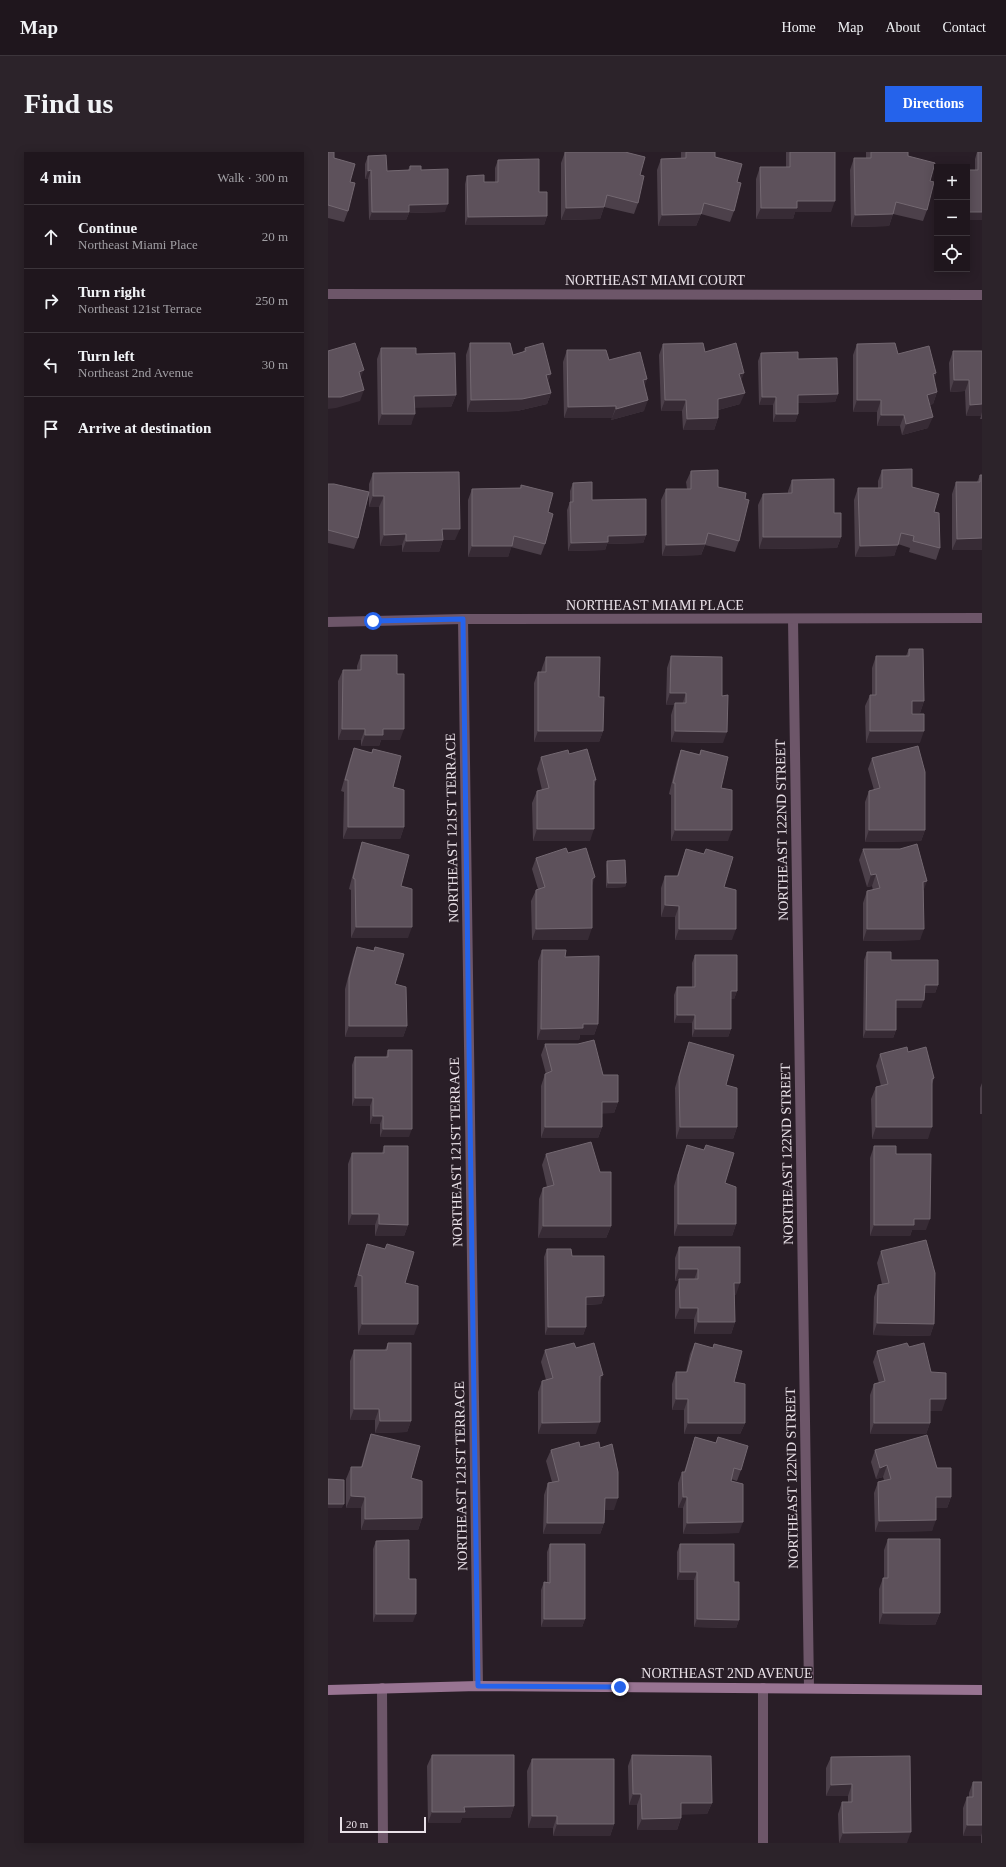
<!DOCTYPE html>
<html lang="en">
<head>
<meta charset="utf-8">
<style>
  body { margin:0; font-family:Georgia,serif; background:#2c232a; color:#f1f3f6 }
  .controls { position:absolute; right:12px; top:12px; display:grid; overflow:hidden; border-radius:0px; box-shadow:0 2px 10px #0003 }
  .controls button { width:36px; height:36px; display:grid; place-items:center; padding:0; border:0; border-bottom:1px solid #3c353b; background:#1f161d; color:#f1f3f6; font:20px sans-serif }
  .scale { position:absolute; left:12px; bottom:10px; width:86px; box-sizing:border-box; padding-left:4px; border:2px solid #e9e1e8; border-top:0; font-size:11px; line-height:14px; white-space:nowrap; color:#e9e1e8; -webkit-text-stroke:3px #291e27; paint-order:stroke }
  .stop { position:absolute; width:12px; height:12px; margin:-9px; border:3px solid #2563eb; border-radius:50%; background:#fff }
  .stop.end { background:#2563eb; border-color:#fff; box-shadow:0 1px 4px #0008 }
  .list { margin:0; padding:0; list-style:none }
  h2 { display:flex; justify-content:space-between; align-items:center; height:52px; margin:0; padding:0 16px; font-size:17px }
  h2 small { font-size:13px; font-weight:400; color:#a19fa4 }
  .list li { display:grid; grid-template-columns:26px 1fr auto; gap:12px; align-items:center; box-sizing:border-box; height:64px; padding:0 16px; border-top:1px solid #3c353b }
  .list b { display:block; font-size:15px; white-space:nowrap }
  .list p { margin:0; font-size:13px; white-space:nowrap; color:#a19fa4 }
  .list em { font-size:13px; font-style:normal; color:#a19fa4 }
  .icon { flex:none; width:22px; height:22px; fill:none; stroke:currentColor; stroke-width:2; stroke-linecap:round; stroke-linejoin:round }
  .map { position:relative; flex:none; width:654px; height:1691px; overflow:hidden; border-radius:0px }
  header { display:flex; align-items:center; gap:24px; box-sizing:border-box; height:56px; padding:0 20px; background:#1f161d; border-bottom:1px solid #3c353b }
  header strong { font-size:19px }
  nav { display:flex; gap:22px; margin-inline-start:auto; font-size:14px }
  .intro { display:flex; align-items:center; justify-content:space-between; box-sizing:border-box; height:96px; padding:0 24px }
  h1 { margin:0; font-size:28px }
  .button { padding:10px 18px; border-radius:0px; background:#2563eb; color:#fff; font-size:14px; font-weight:700 }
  main { display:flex; gap:24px; padding:0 24px }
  aside { flex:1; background:#1f161d; border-radius:0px; box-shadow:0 2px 10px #0003 }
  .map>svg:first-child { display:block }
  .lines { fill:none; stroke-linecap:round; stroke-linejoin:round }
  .street { stroke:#6d5669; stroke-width:10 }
  .secondary { stroke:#987492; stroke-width:10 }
  .wall { fill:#4c404a }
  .shaded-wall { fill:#372b35 }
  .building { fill:#5d515b; stroke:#736871 }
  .route { stroke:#2563eb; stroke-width:5 }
  .labels { text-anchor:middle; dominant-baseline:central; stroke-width:3; stroke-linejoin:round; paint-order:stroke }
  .street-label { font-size:14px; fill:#e9e1e8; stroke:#291e27 }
</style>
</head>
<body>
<header>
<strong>Map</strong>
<nav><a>Home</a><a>Map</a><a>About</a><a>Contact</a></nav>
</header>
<div class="intro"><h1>Find us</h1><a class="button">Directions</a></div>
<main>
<aside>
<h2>4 min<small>Walk · 300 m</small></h2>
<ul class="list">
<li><svg class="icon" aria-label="ahead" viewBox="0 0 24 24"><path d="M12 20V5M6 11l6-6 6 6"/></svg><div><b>Continue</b><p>Northeast Miami Place</p></div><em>20 m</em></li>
<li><svg class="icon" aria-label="right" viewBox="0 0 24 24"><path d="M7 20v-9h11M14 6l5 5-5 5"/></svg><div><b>Turn right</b><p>Northeast 121st Terrace</p></div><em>250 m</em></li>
<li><svg class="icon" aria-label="left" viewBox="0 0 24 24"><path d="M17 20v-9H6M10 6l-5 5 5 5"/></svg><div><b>Turn left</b><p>Northeast 2nd Avenue</p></div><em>30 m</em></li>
<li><svg class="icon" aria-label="arrive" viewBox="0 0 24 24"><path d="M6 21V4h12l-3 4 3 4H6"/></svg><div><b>Arrive at destination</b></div></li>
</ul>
</aside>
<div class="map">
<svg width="654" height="1691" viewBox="0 0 654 1691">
  <rect width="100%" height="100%" fill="#291e27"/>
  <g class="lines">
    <g class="street">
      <path d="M0,142l654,1"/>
      <path d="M135,467l15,1067"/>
      <path d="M465,467l16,1069"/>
      <path d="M0,470l135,-3 519,-1"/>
      <path d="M54,1536l1,155"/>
      <path d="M435,1691v-155"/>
    </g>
    <path class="secondary" d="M0,1538l150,-4 504,4"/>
  </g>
  <g class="wall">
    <path d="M0,0l6,6 16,24 -2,29 -4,11 -16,-4z"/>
    <path d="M237,0l75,23 -2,28 -4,11 -30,-7 -4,12 -39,1v-57z"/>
    <path d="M353,0h34v5l22,25 -3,29 -4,11 -29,-8 -5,12h-38l-1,-56 4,-11 20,-1z"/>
    <path d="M458,0h49l-4,60h-36l-2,7h-37v-40l4,-12h26z"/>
    <path d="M538,0h42v4l22,25 -3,29 -4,11 -30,-7 -4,12 -38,1 -1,-57 4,-12h12z"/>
    <path d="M649,0h5v68h-15l8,-50v-11z"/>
    <path d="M40,4l19,15 21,-1 2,-4 11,4 24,42 -36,1 -3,7h-37l-1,-41h-3v-15z"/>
    <path d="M170,8l41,32 8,24 -3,9h-79v-41l2,-8 17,6h11v-14z"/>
    <path d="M142,191l43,12 10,-3 2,-4 23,33 3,12 -4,11 -30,7 -50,1 -1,-57z"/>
    <path d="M335,192l42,8 36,28 -1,24 -22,6v8l-4,12h-31l-1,-19h-21l-2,-56z"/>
    <path d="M529,192l41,10 38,19 -2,7 3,12 -4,12 -4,1 -1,23 -26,7 -2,-9h-23v-14h-24v-57z"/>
    <path d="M53,196l35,6 40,41 -5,12h-36l-4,18h-33l-1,-66z"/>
    <path d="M239,198l42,10 36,27 -1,24 -33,9 1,-2h-48l-1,-56z"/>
    <path d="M625,199h29v68h-2l1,-3h-15l-1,-25 -15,1 -1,-29z"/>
    <path d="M433,201l37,6 40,35 -3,8 -37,1v11l-3,8h-22v-17h-14l-1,-44z"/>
    <path d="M554,318l30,17 22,25 6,36 -4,12 -27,-8 1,-4 -12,-4 -4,12 -39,1 -1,-57 4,-12h20v-7z"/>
    <path d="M363,319l27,16 21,54 -4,11 -30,-7 -4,10 -39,1 -1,-56 5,-11h21l-1,-7z"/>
    <path d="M45,321l82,67h-12l-4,12h-37v-7l-22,1 -1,-39h-10v-13l-11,44 -4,11 -26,-6v-59l41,8v-8z"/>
    <path d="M652,323l2,75h-30v-56l4,-12h21z"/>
    <path d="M464,328l42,33 7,24 -4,11 -78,1 -1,-44 5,-11 25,-1v-2z"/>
    <path d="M245,331l19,17 54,35 -3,8 -36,1 -2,6 -37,1 -1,-41 3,-8v-11z"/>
    <path d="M193,333l27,27 -3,32 -4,11 -30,-8 -3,10h-40v-57l4,-11 48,-1z"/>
    <path d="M581,497l15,52 -4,12h-8l8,30h-54l-1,-37 5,-11h2v-27l4,-12h30z"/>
    <path d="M33,503l36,19 3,66h-19l-2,6h-18v-6h-23v-59l5,-11h14v-4z"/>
    <path d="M343,504l51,40 1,47 -52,-1v-27l3,-10h-8l1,-37z"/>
    <path d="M218,505l53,40 4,34 -4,11h-65v-59l4,-11h3l1,-4z"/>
    <path d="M26,596l17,5 2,-4 20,38 11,40 -4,12h-57l1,-47 -3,-1 9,-32z"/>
    <path d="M353,598l18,4 2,-4 20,38 7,53h-57v-46l-2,-1 8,-33z"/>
    <path d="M241,602l27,26 -2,6 -4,55h-57l-1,-38 5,-12 5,-1 -5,-21 4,-12z"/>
    <path d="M544,606l53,72 -4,11 -56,1v-40l4,-11 5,-1 -6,-21z"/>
    <path d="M34,690l39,44 7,52h-57v-48l-2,-1 9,-35z"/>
    <path d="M358,697l38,38 8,53h-57v-23h-14v-29l4,-12h12l5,-16z"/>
    <path d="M535,697l61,41 -4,50 -57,1v-38l4,-12 6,-1 -1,-4 -5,1 -8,-27z"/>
    <path d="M240,701l20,87h-56l-1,-39 5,-11 2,-1 -6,-20 4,-11z"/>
    <path d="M279,709l19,22 -1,4 -19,1v-23z"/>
    <path d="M29,795l17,4 1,-4 20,37 12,42 -4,11h-58v-48l8,-31z"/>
    <path d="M214,798l23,7 33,67 -4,11h-14l-1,5h-42l1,-79z"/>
    <path d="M539,800l24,8 47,25 -3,8h-11l-3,15h-25v22l-3,8h-30l1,-78z"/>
    <path d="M367,803l42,36 -3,8h-3v30l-3,8h-36v-14h-18v-28l3,-8h15v-24z"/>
    <path d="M361,890l37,43 11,42 -4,12h-57l-1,-51 10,-34z"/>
    <path d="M217,892l58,31 15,27 -4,11h-12v14l-4,11h-57v-52l4,-12h1l-5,-19z"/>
    <path d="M60,898l21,87h-29v-13h-10v-18h-18v-41l3,-8h31z"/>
    <path d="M580,900l26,26 -2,6 -4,55h-56l-1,-40 5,-12 5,-1 -5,-20 4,-12z"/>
    <path d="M654,931v31h-2v-26z"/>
    <path d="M359,993l17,5 2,-5 19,38 11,41 -4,12h-58v-50l9,-30z"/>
    <path d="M56,994l24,79 -4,11h-29v-11h-27v-61l4,-11h30z"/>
    <path d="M546,994l22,8 30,76h-14l-2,6h-40v-78z"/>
    <path d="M218,1002l65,72 -5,12h-68l1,-39 4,-11 4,-1 -5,-22z"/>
    <path d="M39,1092l38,39 9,52h-56l-1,-48h-3l9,-32z"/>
    <path d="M351,1095l57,48h-2l1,27 -4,12h-37v-15h-19v-29l4,-10 -4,1v-23z"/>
    <path d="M219,1097l25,7 32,40 -3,8 -15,1v22l-3,8h-38l-1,-78z"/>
    <path d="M553,1099l53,73 -4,12 -57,-1 1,-38 4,-12 4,-1 -5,-21z"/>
    <path d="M60,1191l23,78 -4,11 -32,1v-13h-25v-59l4,-11h31z"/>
    <path d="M367,1191l39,39 11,41 -5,11h-56v-24h-12v-26l4,-12h10l4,-18z"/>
    <path d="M581,1195l33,64h-12v12l-4,11h-56v-39l4,-11 5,-1 -6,-21 4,-11z"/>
    <path d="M248,1196l20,86h-58v-42l4,-11 4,-1 -5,-18 4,-12z"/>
    <path d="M43,1282l40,44 11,40 -4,12h-57v-22h-15v-29l5,-12h10l6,-22z"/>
    <path d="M367,1285l21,6 2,-6 23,33 -4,11 -6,-2v2l8,52 -56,1v-26h-5v-25l4,-11h2z"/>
    <path d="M252,1295l34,63h-9l-1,13 -4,11h-57l1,-39 4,-12 4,-1 -6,-21 5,-11z"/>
    <path d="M547,1298l62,18 14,29 -4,11h-11l-4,23 -57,1 -1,-39 4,-11 6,-2 -1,-3 -7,2 -5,-17z"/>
    <path d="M560,1387l52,74 -5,12 -56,-1v-35l4,-11h1v-28z"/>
    <path d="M48,1389l33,38 4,43h-40v-73z"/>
    <path d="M222,1392l35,75 -3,8h-41v-37l3,-8h3v-30z"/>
    <path d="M352,1392l54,38 5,38 -3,8 -42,-1v-47h-17v-28z"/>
    <path d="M104,1603l82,51 -4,12h-48l-2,5h-32l-1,-57z"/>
    <path d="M304,1603l80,48 -5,11h-26v4l-4,12h-40v-25h-8l-1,-39z"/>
    <path d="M503,1605l76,86h-68l-1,-29 4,-12h6v-6h-22v-28z"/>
    <path d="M204,1607l82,65 -4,12h-57v-8h-25l-1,-57z"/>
    <path d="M645,1630h9v61h-1v-7h-18v-28l4,-11h2v-4z"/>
  </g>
  <g class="shaded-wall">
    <path d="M43,18l-3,9h-3l3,-8z"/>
    <path d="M469,49h38l-4,11h-36l-2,7h-37l5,-11z"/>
    <path d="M120,52l-3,8 -36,1 -3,7h-37l3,-8 37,-7z"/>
    <path d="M276,55l-4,12 -39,1 5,-12z"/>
    <rect x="639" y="60" width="15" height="8"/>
    <path d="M373,62l-5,12h-38l4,-11z"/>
    <path d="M565,62l-4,12 -38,1 4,-12z"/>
    <path d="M219,64l-3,9h-79l3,-8z"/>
    <path d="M36,218l-5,11v-9z"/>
    <path d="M416,221l-4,11 -1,-10z"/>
    <path d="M608,221l-4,12 1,-11z"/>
    <path d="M223,222l-4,11 -1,-10z"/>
    <path d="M319,227l-4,12v-11z"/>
    <path d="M626,228h15l-4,11 -15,1z"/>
    <path d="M36,238l-4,11 -24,7 -8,1v-12z"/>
    <path d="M609,240l-4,12 -10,2 4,-11z"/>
    <path d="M223,241l-4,11 -30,7 -50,1 4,-12z"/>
    <path d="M417,241l-5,11 -26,7 4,-12z"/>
    <path d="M510,242l-3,8 -40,1 3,-8z"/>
    <path d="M128,243l-5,12 -41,1 4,-12z"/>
    <path d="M434,245h14l-3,8h-14z"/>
    <path d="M320,248l-4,11 -33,9 5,-11z"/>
    <path d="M337,248h21l-4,11h-21z"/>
    <path d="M529,248h24l-4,12h-24z"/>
    <path d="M654,252v8l-1,4h-15l4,-11z"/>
    <path d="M288,254l-4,12h-48l4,-11z"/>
    <path d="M54,262h33l-4,11h-33z"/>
    <path d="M448,262h22l-3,8h-22z"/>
    <path d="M553,263h23l-4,11h-23z"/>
    <path d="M605,265l-5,11 -26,7 4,-11z"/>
    <path d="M390,266l-4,12h-31l4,-11z"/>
    <path d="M45,344h11l-5,11h-10z"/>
    <path d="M114,377h18l-5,11h-17z"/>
    <path d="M78,382l-4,11 -22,1 4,-11z"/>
    <path d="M318,383l-3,8 -36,1 -2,6 -37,1 3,-8 37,-7z"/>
    <path d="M435,385h78l-4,11 -78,1z"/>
    <path d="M654,386v12h-30l5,-11z"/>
    <path d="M115,388l-4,12h-37l4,-11z"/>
    <path d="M377,392l-4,11 -39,1 4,-11z"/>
    <path d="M570,393l-4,11 -39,1 5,-11z"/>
    <path d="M144,394h40l-4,11h-40z"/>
    <path d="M342,541h16l-4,12 -7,-2 -1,2h-8z"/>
    <path d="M584,549h12l-4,12h-13z"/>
    <path d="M14,577h23l-4,11h-23z"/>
    <path d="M55,577h21l-4,11h-19l-2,6h-18l4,-11z"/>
    <path d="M210,579h65l-4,11h-65z"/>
    <path d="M347,579l52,1 -4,11 -52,-1z"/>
    <path d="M542,579h54l-4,12h-54z"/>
    <path d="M266,628h2l-4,11z"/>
    <path d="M20,675h56l-4,12h-57z"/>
    <path d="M209,677h57l-4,12h-57z"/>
    <path d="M347,678h57l-4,11h-57z"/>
    <path d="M541,678h56l-4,11 -56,1z"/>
    <path d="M548,722l-4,12 -5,1 4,-12z"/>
    <path d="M267,725l-4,12 1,-10z"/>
    <path d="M599,729l-4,11v-10z"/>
    <path d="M280,731h18l-1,4 -19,1z"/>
    <path d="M337,753l14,1 -4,11h-14z"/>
    <path d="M28,775h56l-4,11h-57z"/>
    <path d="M264,776l-4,12h-56l4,-11z"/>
    <path d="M351,777h57l-4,11h-57z"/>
    <path d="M539,777h57l-4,11 -57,1z"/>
    <path d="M597,833h13l-3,8h-13z"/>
    <path d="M403,839h6l-3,8h-6z"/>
    <path d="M568,848h28l-3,8h-28z"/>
    <path d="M349,863h18l-3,8h-18z"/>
    <path d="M255,872h15l-4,11h-14l-1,5h-42l4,-11z"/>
    <path d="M21,874h58l-4,11h-58z"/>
    <path d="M367,877h36l-3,8h-36z"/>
    <path d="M538,878h30l-3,8h-30z"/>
    <path d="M27,946h18l-3,8h-18z"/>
    <path d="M274,950h16l-4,11 -16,1z"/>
    <path d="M45,964h10l-3,8h-10z"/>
    <path d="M217,975h57l-4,11h-57z"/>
    <path d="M352,975h57l-4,12h-57z"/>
    <path d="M548,975h56l-4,12h-56z"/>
    <path d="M55,977h29l-3,8h-29z"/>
    <path d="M24,1062h27l-4,11h-27z"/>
    <path d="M586,1067h16l-4,11h-14l-2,6h-40l4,-11z"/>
    <path d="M51,1072l29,1 -4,11h-29z"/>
    <path d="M350,1072h58l-4,12h-58z"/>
    <path d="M215,1074h68l-5,12h-68z"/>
    <path d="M351,1117h19l-4,11 -15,-1v1l-4,1z"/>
    <path d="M406,1131h6l-4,12h-6z"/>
    <path d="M276,1144l-3,8 -18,1 3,-8z"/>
    <path d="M352,1156h18l-4,11h-19z"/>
    <path d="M370,1170h37l-4,12h-37z"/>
    <path d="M549,1171l57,1 -4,12 -57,-1z"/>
    <path d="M34,1172h56l-4,11h-56z"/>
    <path d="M220,1175h38l-3,8h-38z"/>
    <path d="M275,1223l-4,11 1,-10z"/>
    <path d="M348,1247h12l-4,11h-12z"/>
    <path d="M602,1247h16l-4,12h-16z"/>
    <path d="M26,1257h25l-4,11h-25z"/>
    <path d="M52,1269h31l-4,11 -32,1z"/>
    <path d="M272,1270l-4,12h-58l4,-11z"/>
    <path d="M360,1271h57l-5,11h-56z"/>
    <path d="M546,1271h56l-4,11h-56z"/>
    <path d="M559,1313l-4,12 -7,2 4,-11z"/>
    <path d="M23,1344l14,1 -4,11h-15z"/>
    <path d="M355,1345h4l-4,11h-5z"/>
    <path d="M608,1345h15l-4,11h-15z"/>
    <path d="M277,1346h13l-4,12h-13z"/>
    <path d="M0,1352h16l-2,4h-14z"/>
    <path d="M94,1366l-4,12h-57l4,-11z"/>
    <path d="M608,1368l-4,11 -57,1 4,-11z"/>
    <path d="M415,1370l-4,11 -56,1 4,-11z"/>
    <path d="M219,1371h57l-4,11h-57z"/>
    <path d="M352,1420h17l-3,8h-17z"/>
    <path d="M555,1461h57l-5,12 -56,-1z"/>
    <path d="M48,1462h40l-3,8h-40z"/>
    <path d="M216,1467h41l-3,8h-41z"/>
    <path d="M369,1467l42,1 -3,8 -42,-1z"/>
    <path d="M524,1632l-4,12h-22l5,-11z"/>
    <path d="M305,1642h8l-4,11h-8z"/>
    <path d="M353,1651h31l-5,11 -30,1z"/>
    <path d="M186,1654l-4,12h-48l-2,5h-32l4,-11 32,-5z"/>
    <path d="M204,1664h25l-4,12h-25z"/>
    <path d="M353,1666l-4,12h-40l5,-11z"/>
    <path d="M229,1672h57l-4,12h-57z"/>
    <path d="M639,1673h15v8l-1,3h-18z"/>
    <path d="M583,1680l-4,11h-68l4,-10z"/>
  </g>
  <g class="building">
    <path d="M0,0h6v6l21,6 -5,18 5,1 -7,28 -20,-6z"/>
    <path d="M237,0h60l20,5 -5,18 4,1 -6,27 -31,-8 -3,12 -38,1z"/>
    <path d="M358,0h29v5l27,7 -5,18 4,1 -7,28 -30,-8 -3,11 -39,1 -1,-56 25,-1z"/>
    <path d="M462,0h45v49h-38v7h-36l-1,-41h30z"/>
    <path d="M543,0h37v4l27,7 -5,18 4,1 -7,28 -31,-8 -3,12 -38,1 -1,-57h17z"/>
    <path d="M650,0h4v60h-15v-42h11z"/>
    <path d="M58,3l1,16 23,-1v-4h11v4l27,-1v35l-39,1v7h-37l-1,-42 -3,1v-15z"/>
    <path d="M211,7v33h8v24l-79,1 -1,-41 17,-1v7h14v-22z"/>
    <path d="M27,191l9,27 -5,2 5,18 -23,7h-13v-46z"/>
    <path d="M142,191h40l3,12 13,-4 -1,-3 18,-5 8,31 -5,1 5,18 -29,6 -51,1z"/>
    <path d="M375,191l2,9 31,-9 8,30 -5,1 6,19 -27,6v19l-31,1 -1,-19h-21l-2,-56z"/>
    <path d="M567,191l3,11 31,-8 7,27 -3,1 4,18 -10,3 6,22 -27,7 -2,-9h-23v-15h-24v-56z"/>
    <path d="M53,196h35v6l39,-1 1,42 -42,1 1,18h-33z"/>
    <path d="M239,198h39l3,10 31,-8 7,27 -4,1 5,20 -32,9v-3l-48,1z"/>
    <path d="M625,199h29v53l-12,1 -1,-25h-15z"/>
    <path d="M470,200v7l39,-1 1,36 -40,1v19h-22v-17h-14l-1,-44z"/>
    <path d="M584,317v18l27,7 -5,18 5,1 1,35 -27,-7 1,-5 -13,-3 -3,12 -38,1 -2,-58h24v-18z"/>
    <path d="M390,318v17l28,6 -1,6 4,1 -10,41 -31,-8 -3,11 -39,1v-56h25v-18z"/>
    <path d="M131,320l1,57h-18l1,11 -37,1v-7l-22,1v-39h-11v-23z"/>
    <path d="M652,323h2v63l-25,1 -1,-57h24z"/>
    <path d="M506,327v34h7v24h-78v-43l29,-1v-13z"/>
    <path d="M264,330v18l54,-1v36l-38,1v6l-37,1 -1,-41h3v-19z"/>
    <path d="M0,332h6l35,8 -11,46 -30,-8z"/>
    <path d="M193,333l32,8 -5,19 5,2 -8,30 -31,-8 -2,10h-40v-57l49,-1z"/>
    <path d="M581,497h14l1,52h-12v13h12v17h-54v-36h6v-39h33z"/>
    <path d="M33,503h36v19h7v55h-21v6h-18v-6h-23l1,-59h18z"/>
    <path d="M343,504l51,1v39l6,-1 -1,37 -52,-1v-28h11v-10h-16z"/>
    <path d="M218,505h54l-1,40h5l-1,34h-65v-59h8z"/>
    <path d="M590,594l7,26v58h-56v-39l11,-3 -8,-30z"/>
    <path d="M26,596l18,5 1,-4 28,7 -8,31 11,3v37h-56v-47h-3z"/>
    <path d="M259,597l9,31h-2v49h-57v-38l12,-3 -8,-31 27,-7 1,4z"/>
    <path d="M353,598l19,5 1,-5 27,7 -7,31 11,2v40h-57v-47h-2z"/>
    <path d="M34,690l47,13 -8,31 11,3v38h-56l-1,-48 -2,-1z"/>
    <path d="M589,692l10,37 -4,1 1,47h-57v-38l13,-3 -4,-14 -5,1 -8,-26h37z"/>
    <path d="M238,696l2,5 18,-5 9,29 -3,2v49l-56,1v-39l9,-3 -9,-29z"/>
    <path d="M358,697l18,5 2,-5 27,8 -9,30 12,3v39h-57v-23l-14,-1v-29h13z"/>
    <path d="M297,708l1,23h-18l-1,-22z"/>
    <path d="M29,795l17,4 1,-4 29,7 -9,30 11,3 1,39h-58v-48z"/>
    <path d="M214,798h24l-1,7 34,-1 -1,68h-15v4l-42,1z"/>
    <path d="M539,800h24v8h47v25h-13l-1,15h-28v30h-30z"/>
    <path d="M367,803h42v36h-6v38h-36v-14h-18v-28h18z"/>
    <path d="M266,888l9,35h15v27h-16v25h-57v-53l7,-3 -7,-27h33z"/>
    <path d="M361,890l45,13 -8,30 11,3v39h-57l-1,-50z"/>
    <path d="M579,895l1,5 18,-5 8,31 -2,1v48h-56v-40l12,-3 -8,-30z"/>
    <path d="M60,898h24v79h-29v-13h-10v-18h-18v-41h33z"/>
    <path d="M263,990l9,30h11v54h-68v-38l11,-3 -8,-31z"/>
    <path d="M359,993l17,5 2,-5 28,8 -9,30 11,4v37h-58v-49z"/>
    <path d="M56,994h24v79l-29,-1v-10h-27v-61h32z"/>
    <path d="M546,994h22v8h35l-1,65h-16v6h-40z"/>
    <path d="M598,1088l9,33 -1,51 -57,-1 1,-38 11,-2 -8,-32z"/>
    <path d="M39,1092l18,5 2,-5 27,8 -9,31 13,3v38h-56v-48l-4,-1z"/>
    <path d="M351,1095h61v36h-6l1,39h-37v-14h-18l-1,-29h19v-10h-19z"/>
    <path d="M219,1097h24l1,7h32v40l-18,1v30h-38z"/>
    <path d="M60,1191h23v78h-31l-1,-12h-25v-59h33z"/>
    <path d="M246,1191l2,5 18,-5 9,32 -3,1v46l-58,1v-42l11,-3 -8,-28z"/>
    <path d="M367,1191l18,5 1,-4 28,7 -8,31 11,2v39h-57v-24h-12v-27h11z"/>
    <path d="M579,1191l2,4 15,-4 7,29 15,1v26h-16v24h-56v-39l11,-3 -8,-30z"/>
    <path d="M43,1282l49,12 -9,32 11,3v37l-57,1v-22l-14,-1v-29h11z"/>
    <path d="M599,1283l10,33h14v29h-15v23l-57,1 -1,-39 13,-3 -4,-14 -7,3 -5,-18z"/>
    <path d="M367,1285l21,6 2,-6 30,9 -7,24 -7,-2 -3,13 12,3v38l-56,1v-26h-4l-1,-25h3z"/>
    <path d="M251,1290l1,5 19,-5 1,6 12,-4 6,28v26h-13l-1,25h-57l1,-40 11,-2 -8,-31z"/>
    <path d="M0,1327l16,1v24h-16z"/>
    <path d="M560,1387h52v74h-57v-35h5z"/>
    <path d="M81,1388v39h7v35h-40v-73z"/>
    <path d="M222,1392h35v75h-41v-37l6,1z"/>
    <path d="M352,1392h54v38h5v38l-42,-1v-47h-17z"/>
    <path d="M104,1603h82v51l-50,1 1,5h-33z"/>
    <path d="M304,1603l79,1 1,47h-31v15l-39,1 -1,-25h-8z"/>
    <path d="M582,1604l1,76 -68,1 -1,-31h10v-18l-21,1v-28z"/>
    <path d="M204,1607h82v65h-57v-8h-25z"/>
    <path d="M645,1630h9v43h-15v-28h6z"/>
  </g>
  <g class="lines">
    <path class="route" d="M45,469l90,-2 15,1067 142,1"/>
  </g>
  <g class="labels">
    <g class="street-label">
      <text x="327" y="128">NORTHEAST MIAMI COURT</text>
      <text x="327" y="453">NORTHEAST MIAMI PLACE</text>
      <text transform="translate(124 676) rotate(-91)">NORTHEAST 121ST TERRACE</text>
      <text transform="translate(454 678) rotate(-91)">NORTHEAST 122ND STREET</text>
      <text transform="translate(128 1000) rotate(-91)">NORTHEAST 121ST TERRACE</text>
      <text transform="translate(459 1002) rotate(-91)">NORTHEAST 122ND STREET</text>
      <text transform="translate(133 1324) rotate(-91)">NORTHEAST 121ST TERRACE</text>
      <text transform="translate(464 1326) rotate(-91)">NORTHEAST 122ND STREET</text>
      <text x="399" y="1521">NORTHEAST 2ND AVENUE</text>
    </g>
  </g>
</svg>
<div class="controls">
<button>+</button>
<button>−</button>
<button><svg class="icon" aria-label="locate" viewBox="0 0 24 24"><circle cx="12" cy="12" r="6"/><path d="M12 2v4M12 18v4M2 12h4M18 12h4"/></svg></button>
</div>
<div class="scale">20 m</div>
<div class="stop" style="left:45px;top:469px"></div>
<div class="stop end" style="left:292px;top:1535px"></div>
</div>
</main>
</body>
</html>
